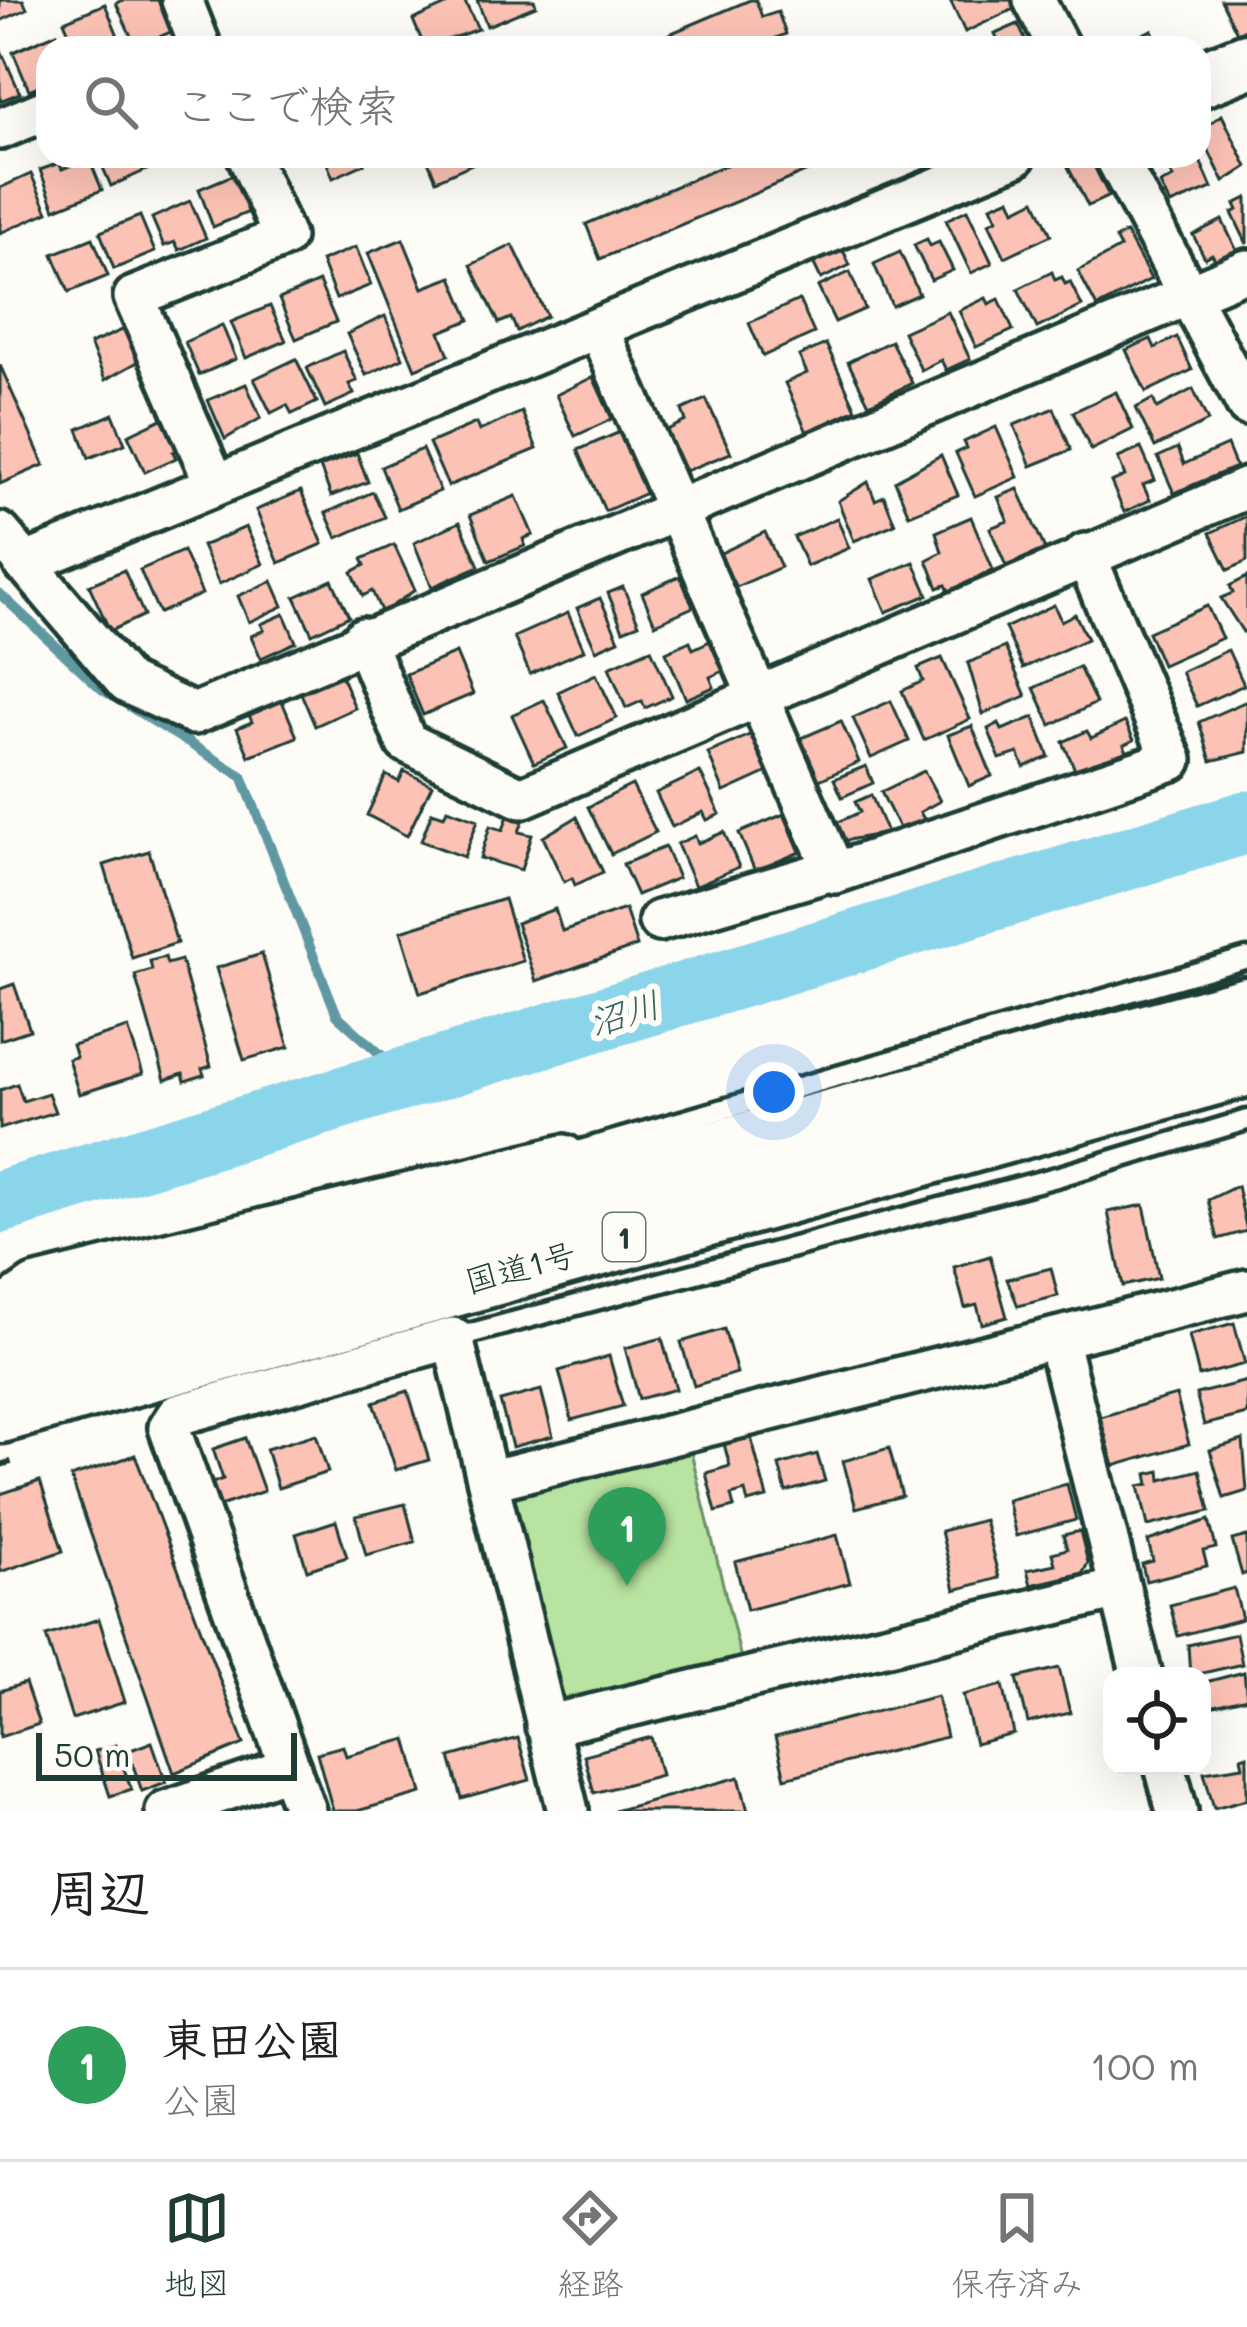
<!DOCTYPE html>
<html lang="ja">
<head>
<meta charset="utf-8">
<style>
  body { margin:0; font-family:Mali,"Klee One",sans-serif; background:#f2f2f2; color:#202124 }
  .controls { position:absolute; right:36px; bottom:36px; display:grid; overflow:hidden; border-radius:24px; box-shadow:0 12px 48px #0002 }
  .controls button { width:108px; height:108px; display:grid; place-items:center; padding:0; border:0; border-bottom:3px solid #e0e0e0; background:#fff; color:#202124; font:60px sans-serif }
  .scale { position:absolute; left:36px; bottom:30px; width:261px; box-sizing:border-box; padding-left:12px; border:6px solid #1f3d34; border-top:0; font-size:33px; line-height:42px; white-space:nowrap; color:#1f3d34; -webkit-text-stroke:9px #fdfcf7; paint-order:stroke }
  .you { position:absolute; left:774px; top:1092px; width:42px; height:42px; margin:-30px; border:9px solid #fff; border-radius:50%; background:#1a73e8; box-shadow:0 0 0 18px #1a73e833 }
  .badge { display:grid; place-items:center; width:78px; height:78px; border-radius:50%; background:#1f3d34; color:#fff; font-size:39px; font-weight:700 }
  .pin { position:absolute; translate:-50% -99px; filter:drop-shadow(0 3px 6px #0008) }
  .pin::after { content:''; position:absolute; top:63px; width:42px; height:36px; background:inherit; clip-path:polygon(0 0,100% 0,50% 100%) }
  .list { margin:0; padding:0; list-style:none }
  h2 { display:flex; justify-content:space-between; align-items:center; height:156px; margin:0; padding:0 48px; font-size:51px }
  h2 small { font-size:39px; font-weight:400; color:#757577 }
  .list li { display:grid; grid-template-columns:78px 1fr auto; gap:36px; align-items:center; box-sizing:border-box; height:192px; padding:0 48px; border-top:3px solid #e0e0e0 }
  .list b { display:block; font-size:45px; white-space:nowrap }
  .list p { margin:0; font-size:39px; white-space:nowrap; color:#757577 }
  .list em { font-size:39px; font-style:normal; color:#757577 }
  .icon { flex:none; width:66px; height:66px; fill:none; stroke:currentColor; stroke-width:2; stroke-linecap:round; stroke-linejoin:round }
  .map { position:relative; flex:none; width:1247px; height:1811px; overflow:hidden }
  .search { position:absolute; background:#fff; box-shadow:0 12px 48px #0002; left:36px; right:36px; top:36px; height:132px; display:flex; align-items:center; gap:30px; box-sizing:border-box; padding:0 42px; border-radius:36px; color:#757577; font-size:45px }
  .sheet { height:348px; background:#fff }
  nav { display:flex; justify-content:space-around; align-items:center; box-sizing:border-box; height:168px; border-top:3px solid #e0e0e0; background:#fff; font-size:33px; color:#757577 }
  nav a { display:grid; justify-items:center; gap:6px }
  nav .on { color:#1f3d34 }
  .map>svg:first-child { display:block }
  .green { fill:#b8e3a0; stroke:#6c906a; stroke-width:3 }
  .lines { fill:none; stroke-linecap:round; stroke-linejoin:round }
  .stream { stroke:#6098a2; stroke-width:10 }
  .river { stroke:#8bd5eb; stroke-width:63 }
  .building { fill:#fcc2b5; stroke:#1f3d34; stroke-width:3 }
  .lane-casing { stroke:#1f3d34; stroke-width:27 }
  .street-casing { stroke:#1f3d34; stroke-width:48 }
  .secondary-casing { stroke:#1f3d34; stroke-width:63 }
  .highway-casing { stroke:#1f3d34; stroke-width:75 }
  .path { stroke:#1f3d34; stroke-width:6; stroke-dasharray:12 9; stroke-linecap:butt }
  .lane { stroke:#fdfcf7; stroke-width:18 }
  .street { stroke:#fdfcf7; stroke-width:39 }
  .secondary { stroke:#fdfcf7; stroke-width:54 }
  .highway { stroke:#fdfcf7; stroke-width:66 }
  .labels { text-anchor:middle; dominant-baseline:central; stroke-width:12; stroke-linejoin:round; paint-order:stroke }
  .shield { fill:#fdfcf7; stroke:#62766e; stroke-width:3 }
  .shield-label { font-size:30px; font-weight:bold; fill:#1f3d34 }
  .street-label { font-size:33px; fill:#1f3d34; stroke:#fdfcf7 }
  .water-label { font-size:36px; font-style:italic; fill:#3a6362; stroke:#fdfcf7 }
</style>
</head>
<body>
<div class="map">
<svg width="1247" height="1811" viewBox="0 0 1247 1811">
  <rect width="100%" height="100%" fill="#fdfcf7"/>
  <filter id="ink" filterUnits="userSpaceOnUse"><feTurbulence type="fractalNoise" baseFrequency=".00833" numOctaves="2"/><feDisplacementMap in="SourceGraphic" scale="24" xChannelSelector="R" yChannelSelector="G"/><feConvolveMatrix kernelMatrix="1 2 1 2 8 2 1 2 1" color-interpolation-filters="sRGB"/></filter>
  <g filter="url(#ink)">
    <path class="green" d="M689,1444l54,223 -167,42 -19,-13 -47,-191 12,-18z"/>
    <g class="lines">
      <path class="stream" d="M0,594l103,96 139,86 95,239 72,65"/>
      <path class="river" d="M0,1202l1247,-380"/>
    </g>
    <g class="building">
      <path d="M0,0h23l4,9 -27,12z"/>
      <path d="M123,0h35l3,8 8,-1 9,22 -42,18 -20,-44z"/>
      <path d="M457,0h7l14,29 -53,19 -12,-28z"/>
      <path d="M477,0h57l2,6 -49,20z"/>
      <path d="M750,0h6l6,17 16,-5 8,22 -33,14h-117z"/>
      <path d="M950,0h63l3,8 -51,24z"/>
      <path d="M1221,0h26v28l-10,5z"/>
      <path d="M105,4l18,44h-47l-12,-27z"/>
      <path d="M1018,24l11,24h-27l-7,-14z"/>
      <path d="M1152,30l8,18h-50z"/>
      <path d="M57,33l7,15h-16v34l-19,8 -16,-38z"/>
      <path d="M0,48l20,45 -20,8z"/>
      <path d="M1222,115l25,52 -23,15 -25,-51z"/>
      <path d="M98,156h61l3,7 -51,23z"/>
      <path d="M324,156h37l3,8 -31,14z"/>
      <path d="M426,156h43l3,8 -36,16z"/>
      <path d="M747,156h80l2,6 -229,97 -14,-35z"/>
      <path d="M1074,156h15l20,40 -21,10 -23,-45z"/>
      <path d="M1152,156h46l14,32 -42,17 -10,-21 13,-6 -9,-17 -8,3z"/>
      <path d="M89,158l13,32 -47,19 -15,-39 19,-7 3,6z"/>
      <path d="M240,172l14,38 -41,17 -14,-38z"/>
      <path d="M31,174l17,38 -48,21v-45z"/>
      <path d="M1010,198l5,12 20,-10 16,35 -46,22 -16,-34 8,-4 -6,-13z"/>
      <path d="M1247,198v46l-15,-31 6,-3 -3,-6z"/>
      <path d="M190,201l16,37 -27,12 -4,-8 -11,4 -12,-28z"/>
      <path d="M967,210l25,53 -21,10 -25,-53z"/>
      <path d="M140,216l15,36 -41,17 -14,-37z"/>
      <path d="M1222,220l16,33 -21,10 -5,-9 -7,4 -12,-23z"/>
      <path d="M1126,233l25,46 -54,28 -19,-36 42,-23 -5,-9z"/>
      <path d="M93,238l15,38 -39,16 -16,-38z"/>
      <path d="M403,239l20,49 29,-11 18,43 -30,12 9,23 -34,14 -47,-116z"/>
      <path d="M927,239l3,7 9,-4 14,28 -22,10 -17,-35z"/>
      <path d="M513,245l34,71 -30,15 -6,-13 -12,5 -28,-58z"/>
      <path d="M841,246l9,19 -29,14 -9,-19z"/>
      <path d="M356,247l15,38 -35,14 -15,-38z"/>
      <path d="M900,252l19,42 -27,12 -18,-42z"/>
      <path d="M850,272l15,37 -30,13 -17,-35z"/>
      <path d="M1052,272l3,8 7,-3 3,7 5,-2 12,24 -45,22 -19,-39z"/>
      <path d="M319,282l17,40 -40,17 -17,-40z"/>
      <path d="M986,298l3,6 10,-5 14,31 -37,17 -17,-36z"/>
      <path d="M799,300l15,33 -51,23 -14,-33z"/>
      <path d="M270,306l16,35 -40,17 -15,-36z"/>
      <path d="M948,312l22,47 -24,11 -5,-10 -20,10 -18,-38z"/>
      <path d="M385,316l18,42 -37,17 -19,-41z"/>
      <path d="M222,325l14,34 -37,16 -14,-33z"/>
      <path d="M129,327l14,32 -38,21 -15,-36z"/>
      <path d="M1177,337l15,33 -46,22 -20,-42 25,-11 4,9z"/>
      <path d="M891,341l21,42 -43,21 -21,-42z"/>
      <path d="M826,344l30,65 -49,23 -22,-49 22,-10 -8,-17z"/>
      <path d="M343,351l14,30 -8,3 5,10 -29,13 -18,-39z"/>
      <path d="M296,359l21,43 -25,12 -5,-9 -16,8 -17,-34z"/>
      <path d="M0,365l44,100 -44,19z"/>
      <path d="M593,377l19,42 -37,17 -19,-41z"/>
      <path d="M246,384l15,34 -36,21 -17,-39z"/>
      <path d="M1193,389l15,32 -53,26 -19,-39 17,-9 4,9z"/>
      <path d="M1116,392l17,37 -42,21 -18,-38z"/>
      <path d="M706,399l25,54 -46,18 -20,-40 21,-10 -4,-11z"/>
      <path d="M1054,408l17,42 -40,16 -17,-41z"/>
      <path d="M522,412l15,37 -89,37 -19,-43 47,-20 3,8z"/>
      <path d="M113,414l12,30 -36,14 -11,-29z"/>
      <path d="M166,417l15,32 -8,3 3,6 -31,14 -17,-37z"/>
      <path d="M996,427l22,50 -43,19 -19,-43 11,-5 -3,-6z"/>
      <path d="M620,432l26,61 -41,18 -27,-61z"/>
      <path d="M1227,445l9,22 -62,26 -16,-36 20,-9 6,16z"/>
      <path d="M1141,448l14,32 -12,5 7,15 -26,12 -13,-30 14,-6 -7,-18z"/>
      <path d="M422,449l18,42 -42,18 -17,-42z"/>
      <path d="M357,453l11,29 -37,14 -11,-29z"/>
      <path d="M941,455l17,40 -49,20 -14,-34z"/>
      <path d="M868,482l7,18 9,-4 11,28 -41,17 -16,-40z"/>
      <path d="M1018,489l27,60 -39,17 -16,-38 18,-7 -10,-24z"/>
      <path d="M301,491l22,53 -44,19 -23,-53z"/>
      <path d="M373,492l12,25 -48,21 -11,-25z"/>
      <path d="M516,496l17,39 -10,4 2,7 -36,15 -19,-46z"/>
      <path d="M1247,516v45l-19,9 -18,-37z"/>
      <path d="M971,517l22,53 -44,21 -3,-6 -8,3 -11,-28 15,-8 -6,-20z"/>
      <path d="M837,518l12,30 -42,18 -13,-29z"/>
      <path d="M460,522l19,44 -47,21 -18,-44z"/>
      <path d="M246,527l17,37 -44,20 -17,-38z"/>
      <path d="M765,532l16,35 -45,20 -19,-32z"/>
      <path d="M394,545l21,45 -33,23 -10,-22 -9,5 -11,-24 13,-7 -3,-6z"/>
      <path d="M183,551l19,43 -43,19 -19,-43z"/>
      <path d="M914,562l14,33 -42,17 -14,-33z"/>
      <path d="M124,570l20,45 -34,16 -21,-46z"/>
      <path d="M680,576l13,31 -38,17 -13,-31z"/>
      <path d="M1247,577v53l-4,2 -22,-34 12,-5 -3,-7z"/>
      <path d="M332,580l17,36 -37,18 -17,-37z"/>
      <path d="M272,581l11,25 -34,16 -11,-26z"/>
      <path d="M623,587l16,37 -16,6 -15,-37z"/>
      <path d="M600,598l19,42 -23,10 -19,-42z"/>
      <path d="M1054,605l7,16 14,-7 12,25 -64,29 -18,-40z"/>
      <path d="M1207,606l15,32 -60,27 -14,-33z"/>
      <path d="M568,613l16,37 -54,24 -16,-37z"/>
      <path d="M284,614l12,28 -35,16 -10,-22 13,-6 -3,-6z"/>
      <path d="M690,641l3,8 17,-8 13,30 -13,6 4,10 -28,12 -20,-47z"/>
      <path d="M1005,647l21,49 -43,18 -15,-51z"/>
      <path d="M651,649l21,47 -27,12 -3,-7 -16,7 -17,-41z"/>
      <path d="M1228,650l16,35 -47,21 -16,-34z"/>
      <path d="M456,653l17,41 -50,21 -17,-41z"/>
      <path d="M942,658l28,61 -46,21 -22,-49 21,-10 -5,-13z"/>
      <path d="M1079,667l17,36 -45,22 -17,-37z"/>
      <path d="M596,674l21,44 -39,18 -20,-44z"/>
      <path d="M341,675l14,33 -40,18 -14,-33z"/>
      <path d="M544,700l23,48 -33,15 -22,-48z"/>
      <path d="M282,701l15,36 -48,19 -12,-28 15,-6 -3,-7z"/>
      <path d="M891,701l18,40 -38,17 -18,-40z"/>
      <path d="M1247,701v51l-36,9 -12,-39z"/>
      <path d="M1034,717l15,40 -25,10 -6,-14 -18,6 -12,-30 11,-6 3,7z"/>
      <path d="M841,721l18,41 -42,19 -18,-42z"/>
      <path d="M1125,722l9,18 -10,5 6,13 -50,23 -17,-39 24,-11 4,7z"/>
      <path d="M972,726l20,50 -23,10 -21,-51z"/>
      <path d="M752,734l16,38 -44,20 -16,-39z"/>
      <path d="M866,766l7,17 -31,14 -8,-18z"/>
      <path d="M404,771l28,14 -25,51 -40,-21 19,-40 13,7z"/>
      <path d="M924,771l16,30 -20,11 5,9 -24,11 -20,-40z"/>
      <path d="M700,772l20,42 -13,6 -4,-8 -31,15 -16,-34z"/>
      <path d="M632,785l24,47 -45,22 -23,-47z"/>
      <path d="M871,795l16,38 -45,8 -8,-17 26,-12 -5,-10z"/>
      <path d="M447,809l31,11 -14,37 -43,-16 11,-29 12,4z"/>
      <path d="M784,814l16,38 -45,19 -16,-38z"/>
      <path d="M508,816l15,5 -4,11 13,3 -11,35 -41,-12 10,-32 13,4z"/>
      <path d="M577,817l26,55 -28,13 -3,-7 -8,4 -21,-45z"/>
      <path d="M724,832l15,35 -44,19 -18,-42 18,-8 3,7z"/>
      <path d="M665,847l13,31 -41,17 -14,-31z"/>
      <path d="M149,851l28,92 -45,15 -28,-93z"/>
      <path d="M504,899l19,62 -103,32 -19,-62z"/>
      <path d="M555,909l7,22 63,-22 12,37 -101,35 -20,-58z"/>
      <path d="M262,954l27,93 -45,13 -28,-92z"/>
      <path d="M165,957l2,7 14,-4 30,106 -9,3 2,6 -19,6 -2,-7 -18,6 -30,-105 17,-5 -2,-9z"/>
      <path d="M14,984l16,46 -30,10v-51z"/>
      <path d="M128,1028l15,46 -64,20 -11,-35 8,-2 -4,-12z"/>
      <path d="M17,1084l6,17 25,-8 7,19 -55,17v-39z"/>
      <path d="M1237,1186l10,45 -29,8 -10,-39z"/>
      <path d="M1144,1205l15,73 -36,8 -15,-74z"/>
      <path d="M990,1256l17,61 -25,7 -5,-19 -12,3 -11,-41z"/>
      <path d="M1051,1268l7,28 -40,10 -11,-27z"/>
      <path d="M1234,1323l11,41 -46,12 -10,-41z"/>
      <path d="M724,1329l13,44 -43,13 -13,-44z"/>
      <path d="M662,1338l14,51 -37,10 -14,-51z"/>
      <path d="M609,1356l14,50 -51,14 -13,-49z"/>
      <path d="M1247,1381v33l-43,11 -8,-31z"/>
      <path d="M541,1390l12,46 -41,11 -12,-46z"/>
      <path d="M408,1391l21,69 -33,10 -22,-68z"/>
      <path d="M1176,1395l13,49 -75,22 -14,-49z"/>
      <path d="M316,1434l12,38 -50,16 -12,-39z"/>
      <path d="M751,1437l16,61 -19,5 -3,-12 -14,4 3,12 -18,5 -10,-39 24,-7 -6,-22z"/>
      <path d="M245,1438l19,53 -47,16 -8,-23 14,-5 -10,-30z"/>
      <path d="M1243,1440l4,51 -23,7 -14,-48z"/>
      <path d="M889,1448l13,48 -46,12 -13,-47z"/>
      <path d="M817,1454l8,27 -39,11 -7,-27z"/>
      <path d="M135,1455l109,289 -70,29 -103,-296z"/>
      <path d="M1200,1470l10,41 -62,15 -9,-40 10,-2 -2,-10 13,-3 1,9z"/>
      <path d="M40,1481l23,70 -63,21v-78z"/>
      <path d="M1067,1484l9,36 -60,16 -9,-36z"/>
      <path d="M405,1504l10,38 -49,13 -10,-39z"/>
      <path d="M984,1520l15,58 -44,12 -14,-59z"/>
      <path d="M1209,1520l7,28 -13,3 4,15 -61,15 -4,-17 11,-3 -5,-20z"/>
      <path d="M336,1521l11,36 -40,13 -11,-36z"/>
      <path d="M1080,1531l8,32 -5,10 -52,12 -4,-15 28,-6 -3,-11 15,-4 -4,-14z"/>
      <path d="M837,1535l13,48 -103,27 -12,-48z"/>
      <path d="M1247,1536v37l-5,2 -10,-35z"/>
      <path d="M1234,1588l8,31 -64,17 -8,-31z"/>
      <path d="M99,1619l26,83 -53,17 -26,-83z"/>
      <path d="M1236,1634l6,30 -52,12 -2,-31z"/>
      <path d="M1059,1668l11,45 -42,10 -11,-45z"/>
      <path d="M1244,1672l3,26 -45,11v-26z"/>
      <path d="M25,1683l14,41 -39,13v-46z"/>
      <path d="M1003,1685l11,49 -39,10 -12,-49z"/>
      <path d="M937,1696l9,41 -161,41 -10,-41z"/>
      <path d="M651,1737l10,38 -67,18 -10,-38z"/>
      <path d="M518,1738l12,42 -68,19 -12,-42z"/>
      <path d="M407,1739l15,54 -65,18h-24l-16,-58 26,-7 3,10z"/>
      <path d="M152,1742l14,40 -24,9 -14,-40z"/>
      <path d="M116,1745l15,44 -21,7 -15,-45z"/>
      <path d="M1247,1755v44l-33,9 -10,-36 39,-6 -2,-9z"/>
      <path d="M739,1777l9,34h-134z"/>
    </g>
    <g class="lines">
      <g class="lane-casing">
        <g id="lane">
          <path d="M564,1155l683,-197"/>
          <path d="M453,1338l607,-162 187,-56"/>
        </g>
      </g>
      <g class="street-casing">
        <g id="street">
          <path d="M182,0l19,48"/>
          <path d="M1034,0l25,48"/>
          <path d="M0,129l48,-20"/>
          <path d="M1115,156l132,249"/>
          <path d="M598,328l237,545 337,-113 -87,-206"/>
          <path d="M215,484l-81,-187 150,-60 -36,-81"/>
          <path d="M0,533l127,150 67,31 1053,-444"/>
          <path d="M24,564l991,-408"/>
          <path d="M363,638l43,104 115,56 726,-310"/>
          <path d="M659,921l173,-51"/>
          <path d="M0,1310l34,-24 530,-131"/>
          <path d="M1057,1338l85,338"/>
          <path d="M488,1481l759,-191"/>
          <path d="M546,1726l573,-137"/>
          <path d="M1165,1766l12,45"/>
          <path d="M166,1811l124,-43"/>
          <path d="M305,1811l-136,-384 8,-12 276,-77 115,473"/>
        </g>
      </g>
      <g class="secondary-casing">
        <path id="secondary" d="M1199,80l48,-19"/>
      </g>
      <g class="highway-casing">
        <g id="highway">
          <path d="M0,1348l1247,-337"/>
          <path d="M0,1409l1247,-347"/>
        </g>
      </g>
      <path class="path" d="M0,1465l18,-5"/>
      <use href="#lane" class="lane"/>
      <use href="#street" class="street"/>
      <use href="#secondary" class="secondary"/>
      <use href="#highway" class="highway"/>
    </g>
  </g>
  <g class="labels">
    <rect class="shield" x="603" y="1213" width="42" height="48" rx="9"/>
    <g class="shield-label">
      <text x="624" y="1237">1</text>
    </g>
    <g class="street-label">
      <text transform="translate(520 1266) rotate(-15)">国道1号</text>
    </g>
    <g class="water-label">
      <text transform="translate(624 1012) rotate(-17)">沼川</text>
    </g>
  </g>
</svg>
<div class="controls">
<button><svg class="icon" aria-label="locate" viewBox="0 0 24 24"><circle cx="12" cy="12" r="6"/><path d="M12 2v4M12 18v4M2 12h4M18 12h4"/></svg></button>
</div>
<div class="scale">50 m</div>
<div class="you"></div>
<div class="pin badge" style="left:627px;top:1586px;background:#2e9e5b">1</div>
<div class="search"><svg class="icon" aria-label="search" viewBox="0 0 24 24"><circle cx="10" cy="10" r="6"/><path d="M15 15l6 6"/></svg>ここで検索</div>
</div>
<section class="sheet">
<h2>周辺<small></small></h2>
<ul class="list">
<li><span class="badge" style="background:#2e9e5b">1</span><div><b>東田公園</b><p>公園</p></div><em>100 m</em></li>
</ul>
</section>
<nav>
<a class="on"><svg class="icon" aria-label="map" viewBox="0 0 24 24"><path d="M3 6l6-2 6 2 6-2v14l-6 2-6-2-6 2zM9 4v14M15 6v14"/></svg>地図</a>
<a><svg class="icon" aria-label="directions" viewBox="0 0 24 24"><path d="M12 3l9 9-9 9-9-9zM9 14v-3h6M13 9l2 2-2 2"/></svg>経路</a>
<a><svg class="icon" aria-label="saved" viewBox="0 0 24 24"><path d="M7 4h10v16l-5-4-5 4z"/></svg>保存済み</a>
</nav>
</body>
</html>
